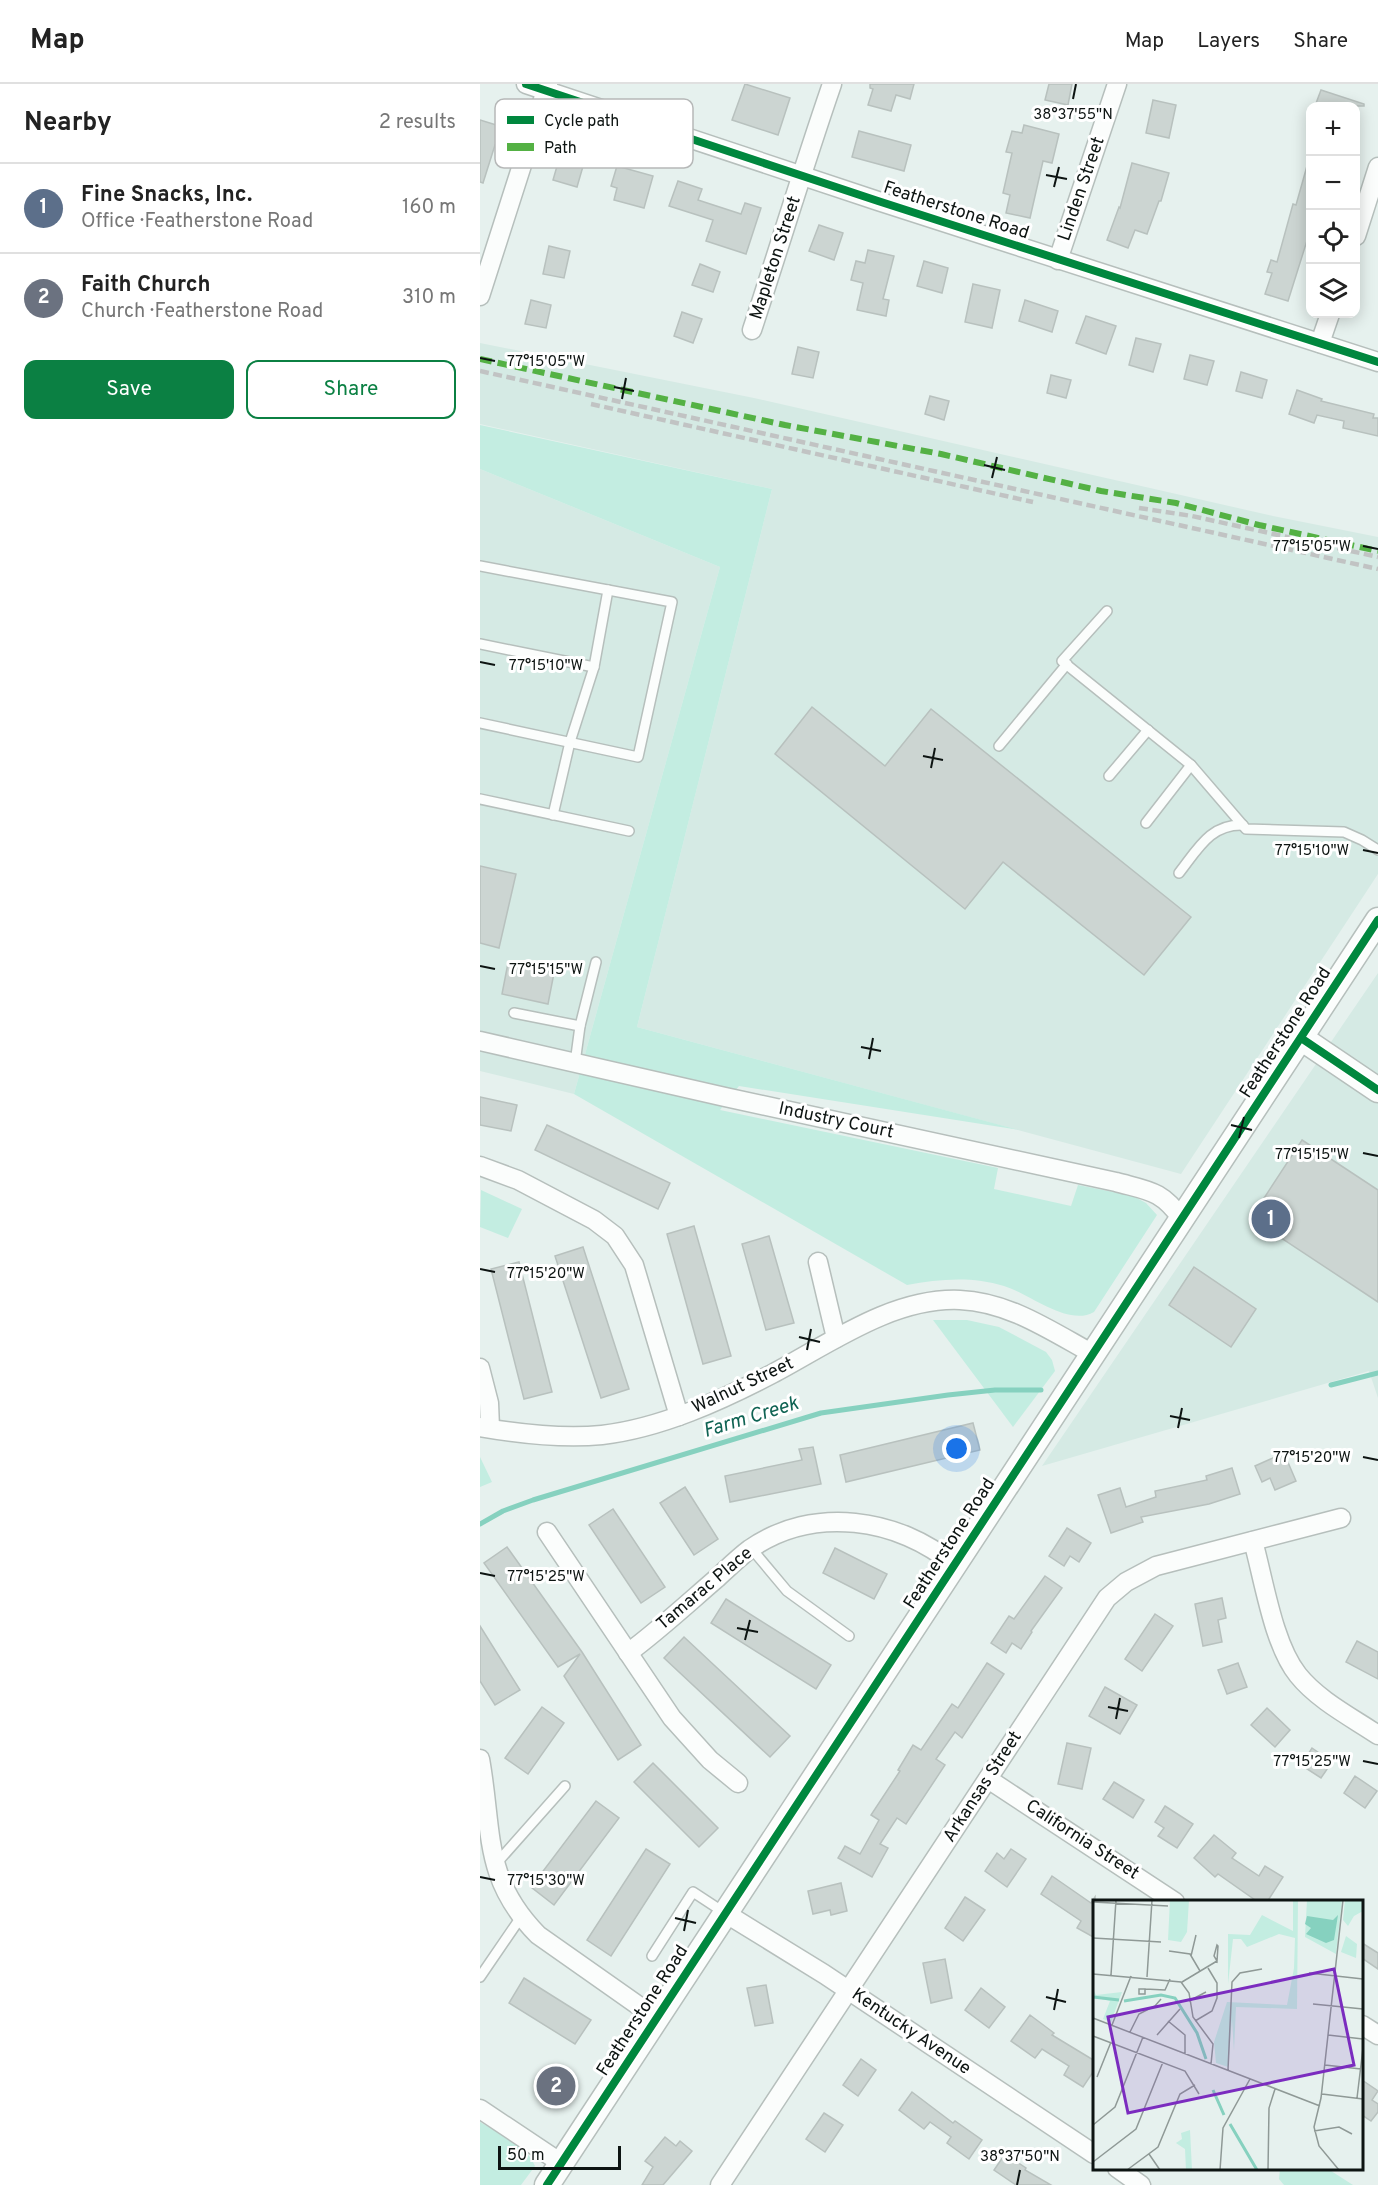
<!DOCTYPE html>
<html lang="en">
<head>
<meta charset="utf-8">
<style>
  body { margin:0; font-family:Overpass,sans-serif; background:#f2f2f2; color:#222 }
  .controls { position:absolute; right:18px; top:18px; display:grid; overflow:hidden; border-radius:12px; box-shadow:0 3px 15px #0003 }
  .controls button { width:54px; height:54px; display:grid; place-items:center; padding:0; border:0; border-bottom:2px solid #e0e0e0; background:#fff; color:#222; font:30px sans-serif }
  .scale { position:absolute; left:18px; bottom:15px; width:123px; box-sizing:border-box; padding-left:6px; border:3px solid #0d1412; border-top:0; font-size:16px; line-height:21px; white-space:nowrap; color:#0d1412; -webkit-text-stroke:4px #fff; paint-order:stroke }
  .you { position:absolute; left:477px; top:1365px; width:21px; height:21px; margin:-15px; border:4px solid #fff; border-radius:50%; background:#1a73e8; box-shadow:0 0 0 9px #1a73e833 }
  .badge { display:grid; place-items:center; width:39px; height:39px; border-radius:50%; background:#0b8043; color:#fff; font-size:20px; font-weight:700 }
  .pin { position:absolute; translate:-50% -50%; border:3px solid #fff; box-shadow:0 2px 6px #0006 }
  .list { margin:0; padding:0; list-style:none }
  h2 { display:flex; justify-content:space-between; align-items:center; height:78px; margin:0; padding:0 24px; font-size:26px }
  h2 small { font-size:20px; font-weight:400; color:#767676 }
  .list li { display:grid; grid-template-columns:39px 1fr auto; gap:18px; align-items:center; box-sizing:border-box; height:90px; padding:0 24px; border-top:2px solid #e0e0e0 }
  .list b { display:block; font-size:22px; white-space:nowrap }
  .list p { margin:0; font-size:20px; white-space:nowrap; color:#767676 }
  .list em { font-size:20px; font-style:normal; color:#767676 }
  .actions { display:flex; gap:12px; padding:18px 24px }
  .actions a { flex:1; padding:14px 0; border:2px solid #0b8043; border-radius:12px; text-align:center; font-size:21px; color:#0b8043 }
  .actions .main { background:#0b8043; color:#fff }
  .icon { flex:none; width:33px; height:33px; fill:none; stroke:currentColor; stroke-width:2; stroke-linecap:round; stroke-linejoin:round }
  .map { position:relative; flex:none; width:898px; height:2101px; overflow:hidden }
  header { display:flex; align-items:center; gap:36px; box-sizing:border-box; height:84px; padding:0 30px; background:#fff; border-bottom:2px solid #e0e0e0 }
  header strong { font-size:28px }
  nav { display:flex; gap:33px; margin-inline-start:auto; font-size:21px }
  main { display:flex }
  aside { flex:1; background:#fff }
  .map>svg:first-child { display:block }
  .built { fill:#d5eae4 }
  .green { fill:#c3ede1 }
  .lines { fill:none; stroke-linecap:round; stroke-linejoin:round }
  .stream { stroke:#86d1bf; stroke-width:5 }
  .building { fill:#ccd5d2; stroke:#b8c1be; stroke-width:1.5 }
  .lane-casing { stroke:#b6bfbc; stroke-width:12 }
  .street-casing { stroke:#b6bfbc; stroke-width:21 }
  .secondary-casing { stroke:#b6bfbc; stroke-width:27 }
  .lane { stroke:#fbfdfc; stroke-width:9 }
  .street { stroke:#fbfdfc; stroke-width:18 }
  .secondary { stroke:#fbfdfc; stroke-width:24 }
  .rail { stroke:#c1c3c3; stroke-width:4.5; stroke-dasharray:9 4.5; stroke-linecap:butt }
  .quiet { stroke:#54b144; stroke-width:6; stroke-dasharray:12 6; stroke-linecap:butt }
  .cycleway-casing { stroke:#fff; stroke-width:11 }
  .cycleway { stroke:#00873e; stroke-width:8 }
  .ticks { fill:none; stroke:#0d1412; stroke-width:2 }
  .labels { text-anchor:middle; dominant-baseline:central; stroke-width:6; stroke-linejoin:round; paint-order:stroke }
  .street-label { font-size:18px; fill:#0d1412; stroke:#fff }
  .water-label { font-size:20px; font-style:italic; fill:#0f6353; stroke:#fff }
  .inset-river { fill:none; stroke:#86d1bf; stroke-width:3 }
  .inset-road { fill:none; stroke:#8f9996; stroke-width:1.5 }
  .view { fill:#7b2cbf; fill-opacity:0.15; stroke:#7b2cbf; stroke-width:3 }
  .inset-edge { fill:none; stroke:#0d1412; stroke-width:3 }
  .key { fill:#fff; stroke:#b6b8b8; stroke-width:1.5 }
  .key-label { font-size:16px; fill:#0d1412 }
  .ticks-label { font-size:15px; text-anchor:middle; fill:#0d1412; stroke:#fff; stroke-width:6; stroke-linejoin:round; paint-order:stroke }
</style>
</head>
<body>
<header>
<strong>Map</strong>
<nav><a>Map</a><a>Layers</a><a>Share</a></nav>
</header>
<main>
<aside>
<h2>Nearby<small>2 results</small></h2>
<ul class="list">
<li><span class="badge" style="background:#5c6f8a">1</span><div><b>Fine Snacks, Inc.</b><p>Office · Featherstone Road</p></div><em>160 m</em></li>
<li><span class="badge" style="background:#6b7280">2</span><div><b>Faith Church</b><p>Church · Featherstone Road</p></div><em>310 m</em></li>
</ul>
<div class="actions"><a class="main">Save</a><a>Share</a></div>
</aside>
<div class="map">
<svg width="898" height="2101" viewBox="0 0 898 2101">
  <rect width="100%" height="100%" fill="#e6f1ee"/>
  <g class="built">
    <path d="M0,259l274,55 519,118 105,21v337l-197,300 -544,-147 135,-538 -292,-65z"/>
    <path d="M0,385l240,98 -146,527 -94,-23z"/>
    <path d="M898,889v425l-9,-27 -327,95z"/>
  </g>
  <g class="green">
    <path d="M0,341l292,64 -135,538 382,103 -280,-44 -19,24 278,58 -4,21 77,17 7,-21 55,11 13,7 11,12 -63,97c-26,15 -64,-18 -90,-26 -32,-10 -65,-7 -97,-1l-333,-191 146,-527 -240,-98z"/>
    <path d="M1,1106l41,19 -14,29 -28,-11z"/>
    <path d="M453,1236h34l32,7 47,25 6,8 3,11 -42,56z"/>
    <path d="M0,1373l12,25 -12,5z"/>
    <path d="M0,2038c18,11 47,23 55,44l-14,19h-41z"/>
    <path d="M800,2085h48l25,16h-69l-5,-6z"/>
  </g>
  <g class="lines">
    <g class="stream">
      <path d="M851,1301l47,-12"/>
      <path d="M0,1440l23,-13 30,-11 288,-87 127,-18 47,-5h46"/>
    </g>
  </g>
  <g class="building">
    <path d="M265,0l45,14 -12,37 -46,-15z"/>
    <path d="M390,0h44l-4,15 -14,-4 -5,16 -23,-6 5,-16 -3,-1z"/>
    <path d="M569,0h23l-4,21 -23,-5z"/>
    <path d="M841,6l43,14v2h-49z"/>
    <path d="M673,16l23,5 -7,33 -23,-5z"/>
    <path d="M0,36l26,8 -5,19 -6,-2 -12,38 -3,-1z"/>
    <path d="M544,41l35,9 -7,29 -9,-2 -13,57 -24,-5 4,-18 -7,-2 9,-40 -6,-1 6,-21 10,2z"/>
    <path d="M379,47l52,14 -7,26 -52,-14z"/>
    <path d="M82,65l24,7 -9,31 -24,-7z"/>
    <path d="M652,79l37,10 -8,28h-2l-12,33 -12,-4 -7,18 -21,-8 12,-33 1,1z"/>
    <path d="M137,82l36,10 -9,32 -30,-8 3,-12 -6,-2z"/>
    <path d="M827,82l4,1v61l-23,73 -23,-7 7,-21 -5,-1 4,-12 6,2 16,-58 3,1z"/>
    <path d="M198,97l24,8 -4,11 43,14 4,-11 16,5 -15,46 -40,-13 7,-21 -44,-14z"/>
    <path d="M339,141l24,8 -9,27 -25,-9z"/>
    <path d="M69,162l21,5 -6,27 -21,-4z"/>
    <path d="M388,166l26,6 -11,43 6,1 -3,16 -29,-6 6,-27 -12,-3 5,-19 9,2z"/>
    <path d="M444,177l24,7 -6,25 -25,-7z"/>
    <path d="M220,180l20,8 -7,20 -21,-7z"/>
    <path d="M493,200l27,6 -8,38 -27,-6z"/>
    <path d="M51,216l20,5 -5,23 -21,-4z"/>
    <path d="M545,216l33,11 -6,21 -33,-11z"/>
    <path d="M202,228l20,7 -9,24 -19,-7z"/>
    <path d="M606,232l30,10 -10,28 -30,-11z"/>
    <path d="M656,254l25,6 -8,28 -24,-7z"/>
    <path d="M318,263l21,5 -6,26 -21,-4z"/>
    <path d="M710,271l24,6 -7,24 -23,-6z"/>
    <path d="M761,288l26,8 -5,18 -26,-7z"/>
    <path d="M571,291l20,5 -5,18 -19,-5z"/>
    <path d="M817,306l25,9 -1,2 53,13 -1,4h5v18l-35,-8 1,-7 -27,-6 -3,8 -25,-9z"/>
    <path d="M450,312l19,5 -5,19 -19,-6z"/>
    <path d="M332,623l73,59 46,-57 260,208 -47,58 -141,-113 -38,47 -190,-155z"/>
    <path d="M0,782l36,8 -17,74 -19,-5z"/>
    <path d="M28,879l46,10 -6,31 -46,-10z"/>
    <path d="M0,1013l37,8 -6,26 -31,-6z"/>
    <path d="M67,1041l123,58 -12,26 -123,-59z"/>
    <path d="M822,1056l76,50v112l-127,-84z"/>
    <path d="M214,1142l37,130 -28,8 -36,-130z"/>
    <path d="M289,1152l25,87 -28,7 -24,-86z"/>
    <path d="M103,1163l46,142 -28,9 -46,-142z"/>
    <path d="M39,1178l33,130 -28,7 -33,-130z"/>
    <path d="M714,1183l62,42 -25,38 -62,-42z"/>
    <path d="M493,1339l7,27 -134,32 -6,-27z"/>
    <path d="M333,1363l8,37 -91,18 -5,-26 77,-16 -3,-11z"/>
    <path d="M804,1369l12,28 -21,9 -5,-12 -8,4 -7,-16z"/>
    <path d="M752,1384l8,26 -31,10 -68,13 2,5 -32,11 -13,-38 22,-7 6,19 30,-10 -1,-6 52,-11 -1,-4z"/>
    <path d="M205,1403l33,52 -24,16 -34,-52z"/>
    <path d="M133,1425l52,78 -24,16 -52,-78z"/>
    <path d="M587,1444l24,15 -12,19 -9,-6 -6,10 -15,-10z"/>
    <path d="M27,1463l75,105 59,93 -23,15 -54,-84 16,-22 -22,13 -74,-104z"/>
    <path d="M355,1464l52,26 -13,25 -51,-26z"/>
    <path d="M565,1492l17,12 -31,43 1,1 -11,17 -9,-6 -6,10 -15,-10 18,-27 5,3z"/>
    <path d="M742,1514l4,20 -8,2 4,22 -19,4 -8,-42z"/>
    <path d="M246,1515l105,66 -15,24 -105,-66z"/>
    <path d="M675,1530l18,12 -31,45 -17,-12z"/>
    <path d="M0,1542l40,64 -25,15 -15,-24z"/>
    <path d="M204,1553l106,99 -20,21 -106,-99z"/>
    <path d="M877,1557l21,11v27l-32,-17z"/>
    <path d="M507,1579l17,11 -42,64 -7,-6 -19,27 9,6 -39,59 -9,-6 -17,26 8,4 -16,29 -34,-19 7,-12 15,8 19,-34 -8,-5 29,-44 -2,-1 15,-25 8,5 31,-46 6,4z"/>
    <path d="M758,1579l9,24 -20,7 -9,-24z"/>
    <path d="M625,1603l32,18 -17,29 -31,-18z"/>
    <path d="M62,1623l22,16 -36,51 -23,-16z"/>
    <path d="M787,1624l23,22 -15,17 -24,-22z"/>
    <path d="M587,1659l24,5 -9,41 -24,-5z"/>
    <path d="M832,1664l20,14 -11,16 -20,-13z"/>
    <path d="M173,1679l65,65 -19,19 -65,-65z"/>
    <path d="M875,1692l22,15 -12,17 -21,-15z"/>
    <path d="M634,1698l30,18 -11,18 -30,-19z"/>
    <path d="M116,1717l23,17 -65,87 -23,-18z"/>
    <path d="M685,1722l28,18 -16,24 -19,-12 6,-8 -9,-6z"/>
    <path d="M734,1751l22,18 -4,5 27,18 6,-10 18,11 -16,25h-9l-40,-28 -3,3 -21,-19z"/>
    <path d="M166,1765l24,15 -59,92 -24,-16z"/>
    <path d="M531,1765l15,10 -19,28 -22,-16 12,-18 7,6z"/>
    <path d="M572,1792l39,27 4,-6v41l-18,-10 4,-7 -40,-27z"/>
    <path d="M361,1799l6,28 -16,4 -1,-5 -17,4 -5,-23z"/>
    <path d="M485,1813l20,13 -22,31 -18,-13z"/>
    <path d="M882,1859l16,10v16l-16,-11z"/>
    <path d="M465,1875l7,39 -21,5 -8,-40z"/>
    <path d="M44,1894l67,42 -16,24 -66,-41z"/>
    <path d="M286,1901l7,38 -18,3 -8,-38z"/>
    <path d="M501,1904l24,19 -16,21 -24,-18z"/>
    <path d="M550,1931l24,18 -2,2 43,26v8l-12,18 -19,-12 5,-9 -27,-17 -7,9 -24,-17z"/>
    <path d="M381,1975l15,11 -18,26 -15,-11z"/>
    <path d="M882,1996l16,11 -6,9 6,4v8l-7,9 -9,-6z"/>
    <path d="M432,2008l41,31 2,-2 27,19 -13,19 -22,-16 4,-6 -21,-15 -6,7 -25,-19z"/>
    <path d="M344,2029l19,12 -18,27 -19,-13z"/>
    <path d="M185,2053l11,9 4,-5 12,10 -29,34h-21l11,-18 -8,-6z"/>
    <path d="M525,2070l21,14 -1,2 26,15h-35l-22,-15z"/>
  </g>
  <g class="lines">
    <g class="lane-casing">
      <g id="lane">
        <path d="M0,482l192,36 -34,155 -158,-34"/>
        <path d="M627,527l-45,50 129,104 55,64 98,3 18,8 16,10"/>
        <path d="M0,560l114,23"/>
        <path d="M519,662l68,-82"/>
        <path d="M629,692l39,-46"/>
        <path d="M0,715l149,32"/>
        <path d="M73,731l17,-73 24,-75 14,-77"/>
        <path d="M666,739l45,-58"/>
        <path d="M699,789c19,-24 31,-49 64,-48"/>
        <path d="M34,929l66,13 -5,37"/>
        <path d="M100,942l16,-64"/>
        <path d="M271,1464l36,43 62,45"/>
        <path d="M15,1781l70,-79"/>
        <path d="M172,1872l41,-64 32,21"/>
        <path d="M0,1893l41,-60"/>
      </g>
    </g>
    <g class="street-casing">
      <g id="street">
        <path d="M46,0l352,117 500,161"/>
        <path d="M876,152l22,-69"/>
        <path d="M578,176l59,-176"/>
        <path d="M0,212l68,-212"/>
        <path d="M272,246c27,-82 52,-165 80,-246"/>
        <path d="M840,259l10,-29"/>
        <path d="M0,957l245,56 391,85c33,9 45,8 66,37"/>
        <path d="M0,1082l38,14 76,40 21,16 19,29 45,151"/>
        <path d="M338,1178l18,76"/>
        <path d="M0,1284l9,35 1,25"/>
        <path d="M0,1343c40,7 81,12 122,8 59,-7 118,-34 170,-61 57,-30 121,-77 188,-74 49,2 91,31 133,54"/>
        <path d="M67,1448l125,186 38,42 28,23"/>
        <path d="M773,1457c11,39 20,103 45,134 20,25 53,42 80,60"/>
        <path d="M148,1569c31,-23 59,-49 88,-74 11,-10 22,-21 34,-30 63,-44 149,-31 204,16"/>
        <path d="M0,1675c13,72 2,119 58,176l118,83"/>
        <path d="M508,1695l187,123"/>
        <path d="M245,1829l99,61 270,180"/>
        <path d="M882,1941l16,10"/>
        <path d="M0,2025l81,54"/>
        <path d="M637,2084l24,17"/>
        <path d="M240,2101l387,-587 19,-16 30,-16 185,-48"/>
      </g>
    </g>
    <g class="secondary-casing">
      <g id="secondary">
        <path d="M821,954l77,52"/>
        <path d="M67,2101l831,-1265"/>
      </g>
    </g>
    <use href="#lane" class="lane"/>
    <use href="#street" class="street"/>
    <use href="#secondary" class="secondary"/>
    <g class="rail">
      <path d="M0,287l898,198"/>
      <path d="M111,320l442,98"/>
      <path d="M659,424l53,8 186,41"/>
    </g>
    <path class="quiet" d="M0,275l305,66 156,29 160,37 75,12 83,22 119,26"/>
    <g class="cycleway-casing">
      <g id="cycleway">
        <path d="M46,0l352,117 500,161"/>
        <path d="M821,954l77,52"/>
        <path d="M67,2101l831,-1265"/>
      </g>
    </g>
    <use href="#cycleway" class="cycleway"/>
  </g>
  <path class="ticks" d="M593,15l3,-15M566,91l21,4M574,103l5,-20M0,274l15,3M134,303l20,4M142,315l4,-21M504,381l21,5M512,394l5,-21M883,462l15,3M0,578l15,3M443,672l20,4M451,684l4,-20M883,766l15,3M0,882l15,3M381,963l20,4M389,975l4,-21M751,1041l21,5M759,1054l5,-21M883,1069l15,3M0,1185l15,3M319,1253l21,5M327,1266l4,-21M690,1332l20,4M698,1344l4,-20M883,1373l15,3M0,1489l15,3M257,1544l21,4M265,1556l5,-20M628,1623l20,4M636,1635l4,-21M883,1677l15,3M0,1793l15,3M195,1834l21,5M204,1847l4,-21M566,1913l20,5M574,1926l4,-21M537,2101l3,-15"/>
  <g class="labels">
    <g class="street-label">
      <text transform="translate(602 105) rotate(-71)">Linden Street</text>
      <text transform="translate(476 127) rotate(18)">Featherstone Road</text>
      <text transform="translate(296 174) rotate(-72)">Mapleton Street</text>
      <text transform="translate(806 949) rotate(-57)">Featherstone Road</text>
      <text transform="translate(356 1037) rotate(12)">Industry Court</text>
      <text transform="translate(263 1302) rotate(-25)">Walnut Street</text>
      <text transform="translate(470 1460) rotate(-57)">Featherstone Road</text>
      <text transform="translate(225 1505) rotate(-40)">Tamarac Place</text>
      <text transform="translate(503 1703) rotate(-57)">Arkansas Street</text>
      <text transform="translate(602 1756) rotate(33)">California Street</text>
      <text transform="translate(163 1927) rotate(-57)">Featherstone Road</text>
      <text transform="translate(431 1948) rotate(34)">Kentucky Avenue</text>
    </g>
    <g class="water-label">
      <text transform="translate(271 1334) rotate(-17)">Farm Creek</text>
    </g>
  </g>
  <g transform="translate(613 1816)">
    <rect width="270" height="270" fill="#e6f1ee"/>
    <path d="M77,0h19l-2,32 -6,10 -13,-2zM200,0h5l-1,109 -61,-2 -2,44 -2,-31 -4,47 -12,-4 -2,-21 13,-40 60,3 7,-37 1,-30 -16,-4 -32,13 -6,-8h-8l-5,45v-50l22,1 12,-20 31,16zM214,0h35l-6,54 -31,-17zM252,0h18v11l-9,5 -6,10 -5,-6zM253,36l11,8 -1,14 -15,-6zM0,89l3,6 26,-3 -11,30 -8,-3 7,-18 -17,-4zM97,230l2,40h-6l-1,-21 -9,-6 6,-4 -1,-6z" fill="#c3ede1"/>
    <path d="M245,15l-4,25 -8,3 -20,-9 5,-6 -6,-4 2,-8 26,4z" fill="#86d1bf"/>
    <path class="inset-river" d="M0,97l26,3M31,101l37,-6 14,3 22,35 9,26M120,190l11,25M137,224l27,46"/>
    <path class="inset-road" d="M0,2l75,4M0,38l68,4M124,45l1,1 -1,15 -3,-5zM76,51l21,3 10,17M98,56l5,-21M216,73l54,6M0,74l88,8 8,11 4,24 20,27 -2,20M18,75l5,-75M54,77l5,-77M89,82l35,-21M46,89h6v5h-6zM52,89l20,1 5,-11M96,101l17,-9M220,104l50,5M0,118l227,88M75,121l17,14v19M102,121l17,-10 5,-13v-15l-9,-15M19,125l19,-49M37,132l9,-18 16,-8 6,-7M64,135l23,-26M235,135l35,4M0,136l92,35 14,23M232,165l36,4M135,170l4,-88 8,-9 22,-4M4,177l14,-35M229,194l41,5M264,198l6,-50M0,225l22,-18 28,-70M221,231l25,-4 13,7M56,254l11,16M0,262l43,-33 27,-67M34,270l31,-23 22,-53 15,-9M127,270l3,-42 27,-49M175,270l1,-62 6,-19M246,270l-20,-24 -5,-19 7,-29 22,-198"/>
    <path class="view" d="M241,69l20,96 -226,48 -20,-96z"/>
    <rect width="270" height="270" class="inset-edge"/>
  </g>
  <rect x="15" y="15" width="198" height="69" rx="9" class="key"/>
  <rect x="27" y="32" width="27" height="8" fill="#00873e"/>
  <rect x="27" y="59" width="27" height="8" fill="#54b144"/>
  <g class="key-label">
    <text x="64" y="42">Cycle path</text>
    <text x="64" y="69">Path</text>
  </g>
  <g class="ticks-label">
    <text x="593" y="35">38°37'55"N</text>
    <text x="66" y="282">77°15'05"W</text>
    <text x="832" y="467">77°15'05"W</text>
    <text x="66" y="586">77°15'10"W</text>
    <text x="832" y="771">77°15'10"W</text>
    <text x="66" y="890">77°15'15"W</text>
    <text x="832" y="1075">77°15'15"W</text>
    <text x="66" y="1194">77°15'20"W</text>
    <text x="832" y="1378">77°15'20"W</text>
    <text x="66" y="1497">77°15'25"W</text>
    <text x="832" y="1682">77°15'25"W</text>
    <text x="66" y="1801">77°15'30"W</text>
    <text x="540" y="2077">38°37'50"N</text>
  </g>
</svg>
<div class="controls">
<button>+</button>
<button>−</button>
<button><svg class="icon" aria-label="locate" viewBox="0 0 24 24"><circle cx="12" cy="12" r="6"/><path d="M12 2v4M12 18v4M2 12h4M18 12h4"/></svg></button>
<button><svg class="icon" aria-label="layers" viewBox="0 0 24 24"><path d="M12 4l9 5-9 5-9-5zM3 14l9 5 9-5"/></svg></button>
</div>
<div class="scale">50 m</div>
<div class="you"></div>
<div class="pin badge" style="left:791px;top:1135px;background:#5c6f8a">1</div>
<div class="pin badge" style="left:76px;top:2002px;background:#6b7280">2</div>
</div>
</main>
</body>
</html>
